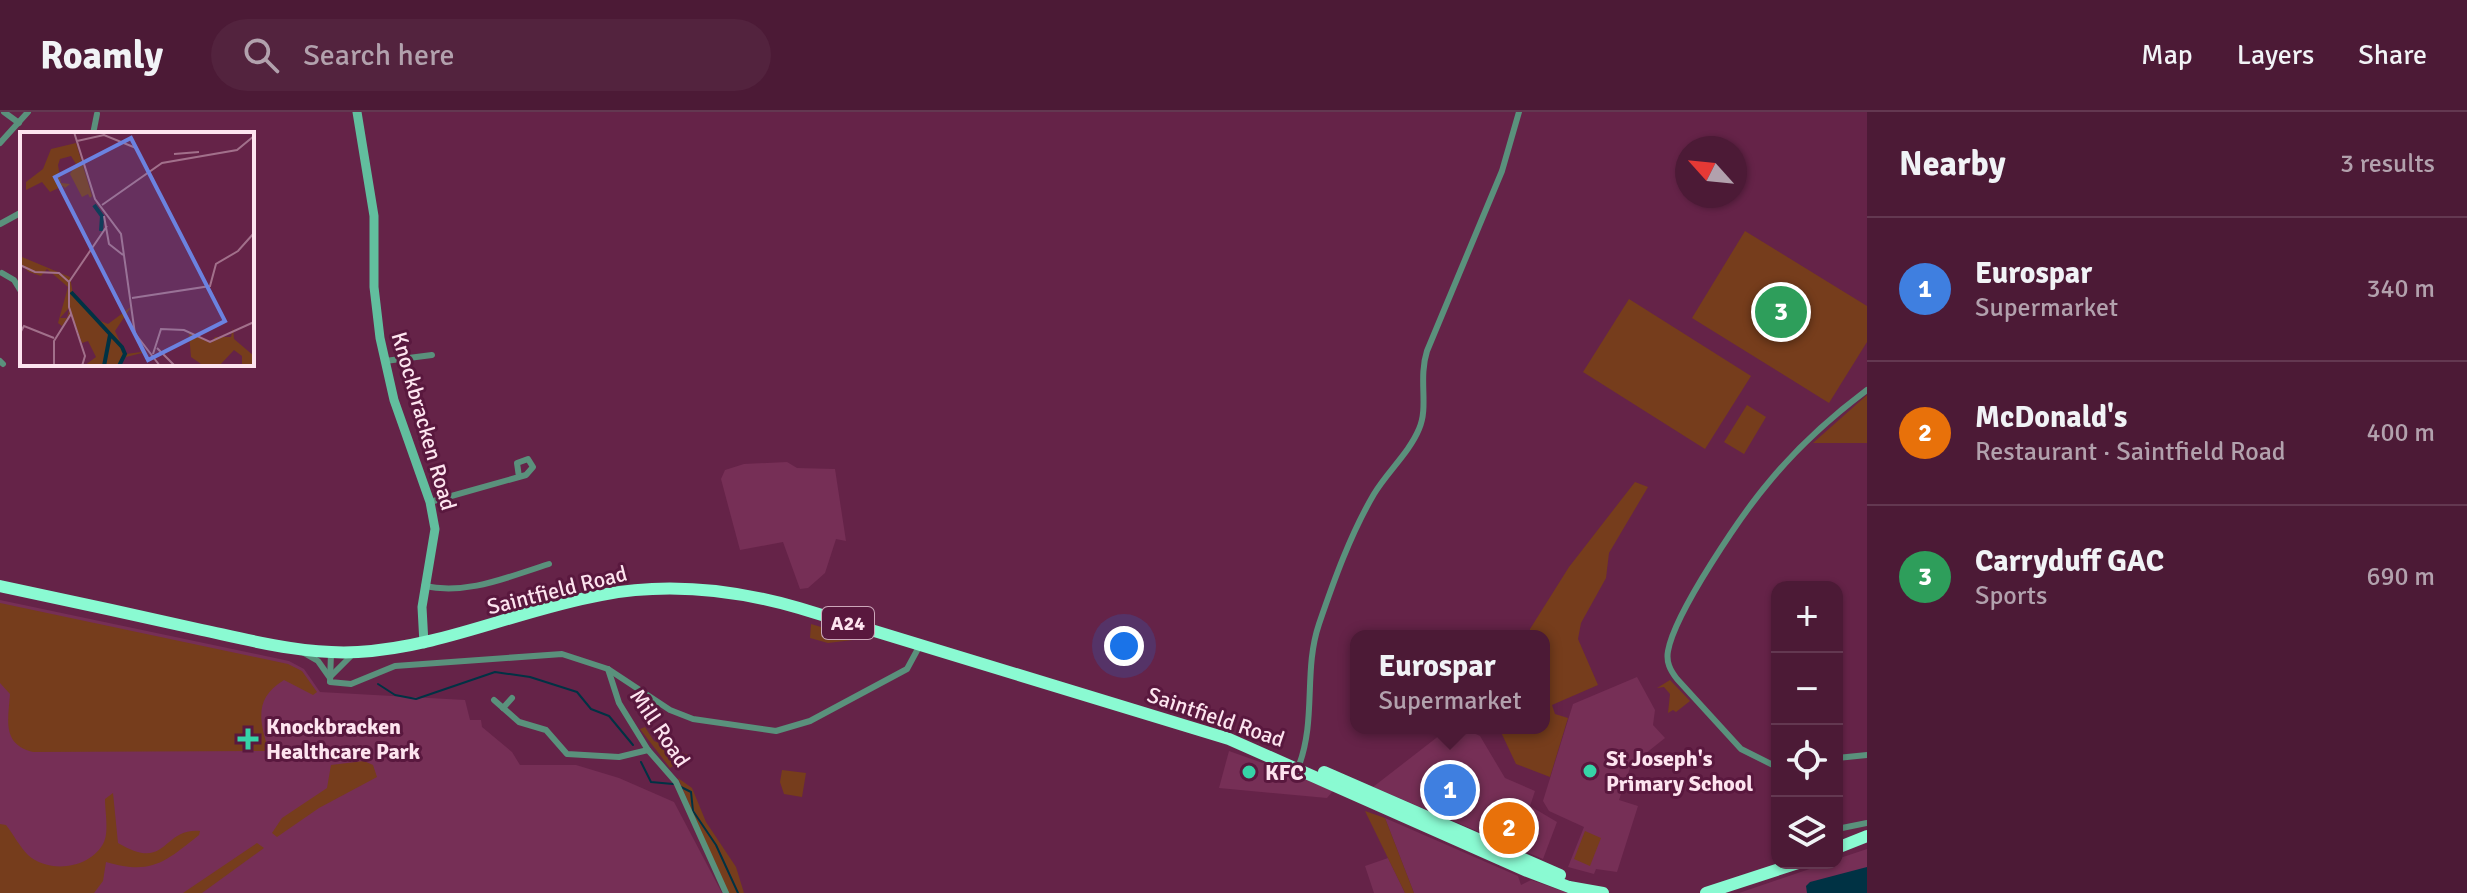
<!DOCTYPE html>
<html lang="en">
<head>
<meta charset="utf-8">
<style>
  body { margin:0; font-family:Signika,sans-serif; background:#53233e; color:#f1f3f6 }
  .controls { position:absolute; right:24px; bottom:24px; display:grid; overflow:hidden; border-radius:16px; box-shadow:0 2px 6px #0004 }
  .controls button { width:72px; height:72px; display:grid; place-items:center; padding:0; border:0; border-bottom:2px solid #633851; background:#4c1a36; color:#f1f3f6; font:40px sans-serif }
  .compass { position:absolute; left:1675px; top:24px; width:72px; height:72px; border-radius:50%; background:#4c1a36; box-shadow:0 2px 6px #0004; rotate:297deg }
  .you { position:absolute; left:1124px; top:534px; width:28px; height:28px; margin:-20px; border:6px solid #fff; border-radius:50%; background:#1a73e8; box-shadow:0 0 0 12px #1a73e833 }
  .badge { display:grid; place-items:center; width:52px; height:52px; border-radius:50%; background:#e69b98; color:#fff; font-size:26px; font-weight:700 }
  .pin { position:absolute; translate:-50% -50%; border:4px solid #fff; box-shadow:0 2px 8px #0006 }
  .popup { position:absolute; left:1350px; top:518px; width:200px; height:104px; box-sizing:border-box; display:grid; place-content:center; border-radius:16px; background:#4c1a36; filter:drop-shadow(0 2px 6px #0005); font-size:26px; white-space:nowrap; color:#b2a1ad }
  .popup b { font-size:30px; color:#f1f3f6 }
  .popup::after { content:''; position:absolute; left:50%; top:100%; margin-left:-16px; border:16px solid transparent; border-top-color:#4c1a36 }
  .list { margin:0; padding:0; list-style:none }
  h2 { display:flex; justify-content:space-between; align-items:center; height:104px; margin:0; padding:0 32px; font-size:34px }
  h2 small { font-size:26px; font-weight:400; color:#b2a1ad }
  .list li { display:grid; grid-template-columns:52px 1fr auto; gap:24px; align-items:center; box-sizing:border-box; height:144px; padding:0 32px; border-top:2px solid #633851 }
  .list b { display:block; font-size:30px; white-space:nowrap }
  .list p { margin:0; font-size:26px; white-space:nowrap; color:#b2a1ad }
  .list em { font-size:26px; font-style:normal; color:#b2a1ad }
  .icon { flex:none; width:44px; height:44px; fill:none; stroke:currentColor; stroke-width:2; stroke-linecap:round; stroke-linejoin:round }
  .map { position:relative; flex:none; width:1867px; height:781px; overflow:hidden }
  header { display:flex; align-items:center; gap:48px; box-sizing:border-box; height:112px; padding:0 40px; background:#4c1a36; border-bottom:2px solid #633851 }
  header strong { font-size:38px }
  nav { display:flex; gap:44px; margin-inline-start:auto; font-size:28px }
  .search { width:560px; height:72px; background:#53233e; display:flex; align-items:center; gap:20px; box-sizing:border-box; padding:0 28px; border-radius:44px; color:#b2a1ad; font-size:30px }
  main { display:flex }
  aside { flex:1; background:#4c1a36 }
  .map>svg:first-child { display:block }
  .built { fill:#762f56 }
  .green { fill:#763d1c }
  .water { fill:#003244 }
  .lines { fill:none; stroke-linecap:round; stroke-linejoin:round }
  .stream { stroke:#003244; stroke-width:2 }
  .street { stroke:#5a917c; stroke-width:6 }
  .secondary { stroke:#62be9e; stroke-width:9 }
  .highway { stroke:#8afad2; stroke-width:12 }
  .poi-dot { fill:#36d4a7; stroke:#59183e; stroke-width:3 }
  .labels { text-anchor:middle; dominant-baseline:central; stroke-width:6; stroke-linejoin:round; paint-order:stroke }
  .shield { fill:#59183e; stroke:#cca7ba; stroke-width:2 }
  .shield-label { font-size:20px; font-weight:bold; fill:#fde4ef }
  .street-label { font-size:22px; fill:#fde4ef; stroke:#59183e }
  .poi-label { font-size:22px; font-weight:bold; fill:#fde4ef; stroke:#59183e; text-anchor:start }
  .inset-river { fill:none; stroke:#003244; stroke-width:4 }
  .inset-road { fill:none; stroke:#a2708b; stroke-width:2 }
  .view { fill:#6b82e0; fill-opacity:0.15; stroke:#6b82e0; stroke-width:4 }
  .inset-edge { fill:none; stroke:#fde4ef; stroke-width:4 }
</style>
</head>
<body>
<header>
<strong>Roamly</strong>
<div class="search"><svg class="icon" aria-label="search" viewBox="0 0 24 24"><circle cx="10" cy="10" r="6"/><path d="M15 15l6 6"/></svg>Search here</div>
<nav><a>Map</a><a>Layers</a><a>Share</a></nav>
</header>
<main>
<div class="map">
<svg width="1867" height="781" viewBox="0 0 1867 781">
  <rect width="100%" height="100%" fill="#652348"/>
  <g class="built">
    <path d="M787,350l10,6 38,1 11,72 -10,-2 -11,34 -17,15 -8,1 -17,-47 -43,8 -19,-71 4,-9 19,-6z"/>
    <path d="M0,488l289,61 15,8 16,23 145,8 5,20h11l1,7 30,25 8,13h56l43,13 55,24 48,91h-722z"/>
    <path d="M1637,565l18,33 -2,15 12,13 -34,27 -12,35 19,6 -21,66 -21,-3 -2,5 -26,-7 16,-40 -35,-16 -6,-10 30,-97z"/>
    <path d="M1449,616h14l17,8 25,42 30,13 -5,15 27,16 -14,37 -170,-72z"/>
    <path d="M1229,639l45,16 59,24 -6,7 -108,-10z"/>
    <path d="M1385,706l133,58 3,9 10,-5 37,13h-154z"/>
    <path d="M1867,737v44h-128l88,-30h10v-4z"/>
    <path d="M1388,746l17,35h-31l-9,-27z"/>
  </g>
  <g class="green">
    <path d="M1745,119l122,75v36l-38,61 -137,-85z"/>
    <path d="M1629,187l122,77 -46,73 -122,-77z"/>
    <path d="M1867,283v48h-54z"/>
    <path d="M1747,293l19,12 -22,37 -20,-12z"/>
    <path d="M1635,370l13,5 -39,66 -3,25 -25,45 -3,16 20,46 -46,20 3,9 13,4 -18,59 -34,-13 -17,-36h45v-92h-14v-7l39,-62z"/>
    <path d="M0,491l288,61 14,7 15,21 -4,3 -29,-15c-30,18 -25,41 -15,71l-236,1c-31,-8 -25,-31 -23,-58l-10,-11z"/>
    <path d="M811,512l50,15 -33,4 -18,-5z"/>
    <path d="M1670,568l20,21 -14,11 -3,-2 -5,3 2,-19 -6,-7 -7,1z"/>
    <path d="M645,615l9,14 36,15 -20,12 -30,-39z"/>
    <path d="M364,649l9,4 4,12 -58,31 -42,29 -5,-4 10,-15 45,-30 4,-23z"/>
    <path d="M782,658l24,3 -4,24 -18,-3 -4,-12z"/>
    <path d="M678,666l14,10 14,34 30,45 8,26h-17z"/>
    <path d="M113,681l5,50c50,30 43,-15 82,-12l-1,4c-35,28 -48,40 -93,27l-3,19 -9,12h-94v-69l6,1c7,9 14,22 22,30 21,19 63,14 76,-13 5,-10 1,-31 1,-43z"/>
    <path d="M1365,699l20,7 29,75h-9z"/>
    <path d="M1585,719l16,7 -11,28 -16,-7z"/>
    <path d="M257,731l7,5 -62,45h-19z"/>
  </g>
  <path class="water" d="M1867,755v26h-60l-1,-7 4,-4z"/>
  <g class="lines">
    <g class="stream">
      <path d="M378,572l17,11 21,4 79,-27 35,5 47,15 14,17 18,7 24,29"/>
      <path d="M641,650l10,20 22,2"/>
      <path d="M679,674l12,6 2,19 23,34 22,48"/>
    </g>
    <g class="street">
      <path d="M4,0l15,11"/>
      <path d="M93,22l4,-20"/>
      <path d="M0,31l28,-31"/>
      <path d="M0,112l22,-12"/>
      <path d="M2,161l12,7 8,13"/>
      <path d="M0,249l3,3"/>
      <path d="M385,249l47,-6"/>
      <path d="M430,390l96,-27 7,-8 -5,-8 -11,4 2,14"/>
      <path d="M424,474c45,9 83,-9 125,-22"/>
      <path d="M304,541l14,8 12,17"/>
      <path d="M331,541l-1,29 21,2 44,-18 167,-12 46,15 62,41 23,9 83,12 34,-10 97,-52 13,-24"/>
      <path d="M608,557l11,34 29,47 28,32 50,111"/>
      <path d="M330,565l23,-23"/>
      <path d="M494,588l25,22 27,8 21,24 52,3 29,-7"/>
      <path d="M503,596l9,-10"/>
      <path d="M1837,646l30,-3"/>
      <path d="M1777,655l-36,-18 -64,-70c-7,-9 -11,-17 -9,-28 7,-39 74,-137 101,-169 28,-34 62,-65 98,-92"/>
      <path d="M1298,656c19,-48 5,-97 21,-144 15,-44 32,-91 55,-130 13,-22 35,-41 45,-65 10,-22 -1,-50 8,-78l75,-180 17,-59"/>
      <path d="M1837,717l30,-6"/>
      <path d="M1837,723l6,10"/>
    </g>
    <path class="secondary" d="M357,0l17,104v71l6,51 14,62 36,102 5,27 -13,78 2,37"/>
    <g class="highway">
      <path d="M0,474c67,14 135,29 202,44 51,11 104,25 156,22 85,-5 160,-42 243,-57 67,-13 132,-6 198,13l430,131 298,132 42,16 34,6"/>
      <path d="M1324,660l236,103"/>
      <path d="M1837,736l30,-12"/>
      <path d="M1706,781l92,-30"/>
    </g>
  </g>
  <g class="poi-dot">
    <path d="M244 615h8v8h8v8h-8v8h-8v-8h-8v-8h8z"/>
    <circle cx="1590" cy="659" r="8"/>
    <circle cx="1249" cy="660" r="8"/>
  </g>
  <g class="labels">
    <rect class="shield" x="822" y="495" width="52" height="32" rx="6"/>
    <g class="shield-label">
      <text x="848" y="511">A24</text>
    </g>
    <g class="street-label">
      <text transform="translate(424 309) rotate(74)">Knockbracken Road</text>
      <text transform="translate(557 478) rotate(-14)">Saintfield Road</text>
      <text transform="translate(1216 605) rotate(19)">Saintfield Road</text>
      <text transform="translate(660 616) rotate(56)">Mill Road</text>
    </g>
    <g class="poi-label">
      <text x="266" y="614">Knockbracken<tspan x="266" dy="25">Healthcare Park</tspan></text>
      <text x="1606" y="646">St Joseph's<tspan x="1606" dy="25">Primary School</tspan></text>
      <text x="1265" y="660">KFC</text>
    </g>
  </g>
  <g transform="translate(20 20)">
    <rect width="234" height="234" fill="#652348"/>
    <path d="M56,11l16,53 -2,2 -2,-4 -6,3 -12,-23 6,-10 -5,-8 -11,3 -2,6 3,18 9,1 -5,4 6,6 -8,-8 -13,6 -8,-10 -16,8v-8l17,-13 8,-20zM2,125l48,20 3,17 25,26 10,4 23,-17 -16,24 11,23 15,-2 -2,-7 7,7 -20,5 -6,9h-36l12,-9 -8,-16 -6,2 -13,-35 -9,10h7l2,-8 2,3 -9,13 -4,-3 10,-36 -21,-18 -6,7 -12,-4 -9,-8zM213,196l1,11 20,17v10h-12v-10l-8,-6 -15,16h-15l-13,-9 -2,-24 22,10 4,-6h16z" fill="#763d1c"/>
    <path class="inset-river" d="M74,73l8,11 -1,15M51,160l51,55 3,7 -6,12M84,234l6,-31"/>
    <path class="inset-road" d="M54,0l21,67 26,35 14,100M57,9l27,-6 32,13M154,22l25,-2M82,73l60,-42 75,-13 17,-14M84,84l5,28 14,11M0,133l15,7 24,1 10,9M112,166l78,-12 6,-22 22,-13 16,-18M114,200l26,34M0,201l4,-7 30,12M137,216l18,18M133,222l8,-25 23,1 26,12 44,-20M34,234v-25l17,-27M62,234l3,-10 -16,-49v-25l38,-56"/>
    <path class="view" d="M111,6l94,183 -77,39 -93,-183z"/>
    <rect width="234" height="234" class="inset-edge"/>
  </g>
</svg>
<div class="controls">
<button>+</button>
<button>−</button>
<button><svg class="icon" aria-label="locate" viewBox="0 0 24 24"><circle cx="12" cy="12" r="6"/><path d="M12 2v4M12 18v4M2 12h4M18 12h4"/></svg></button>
<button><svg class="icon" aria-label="layers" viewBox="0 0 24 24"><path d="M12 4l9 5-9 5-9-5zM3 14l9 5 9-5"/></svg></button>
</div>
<svg class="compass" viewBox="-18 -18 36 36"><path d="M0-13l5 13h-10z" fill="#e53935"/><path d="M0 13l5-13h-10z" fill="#b2a1ad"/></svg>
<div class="you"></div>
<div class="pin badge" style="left:1450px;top:678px;background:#3f7fe0">1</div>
<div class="popup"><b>Eurospar</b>Supermarket</div>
<div class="pin badge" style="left:1509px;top:716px;background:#e8710a">2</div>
<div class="pin badge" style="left:1781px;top:200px;background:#2e9e5b">3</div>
</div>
<aside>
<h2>Nearby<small>3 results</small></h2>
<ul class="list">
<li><span class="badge" style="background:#3f7fe0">1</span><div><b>Eurospar</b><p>Supermarket</p></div><em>340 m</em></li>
<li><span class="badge" style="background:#e8710a">2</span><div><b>McDonald's</b><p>Restaurant · Saintfield Road</p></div><em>400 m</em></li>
<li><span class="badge" style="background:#2e9e5b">3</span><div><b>Carryduff GAC</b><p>Sports</p></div><em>690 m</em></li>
</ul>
</aside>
</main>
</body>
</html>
